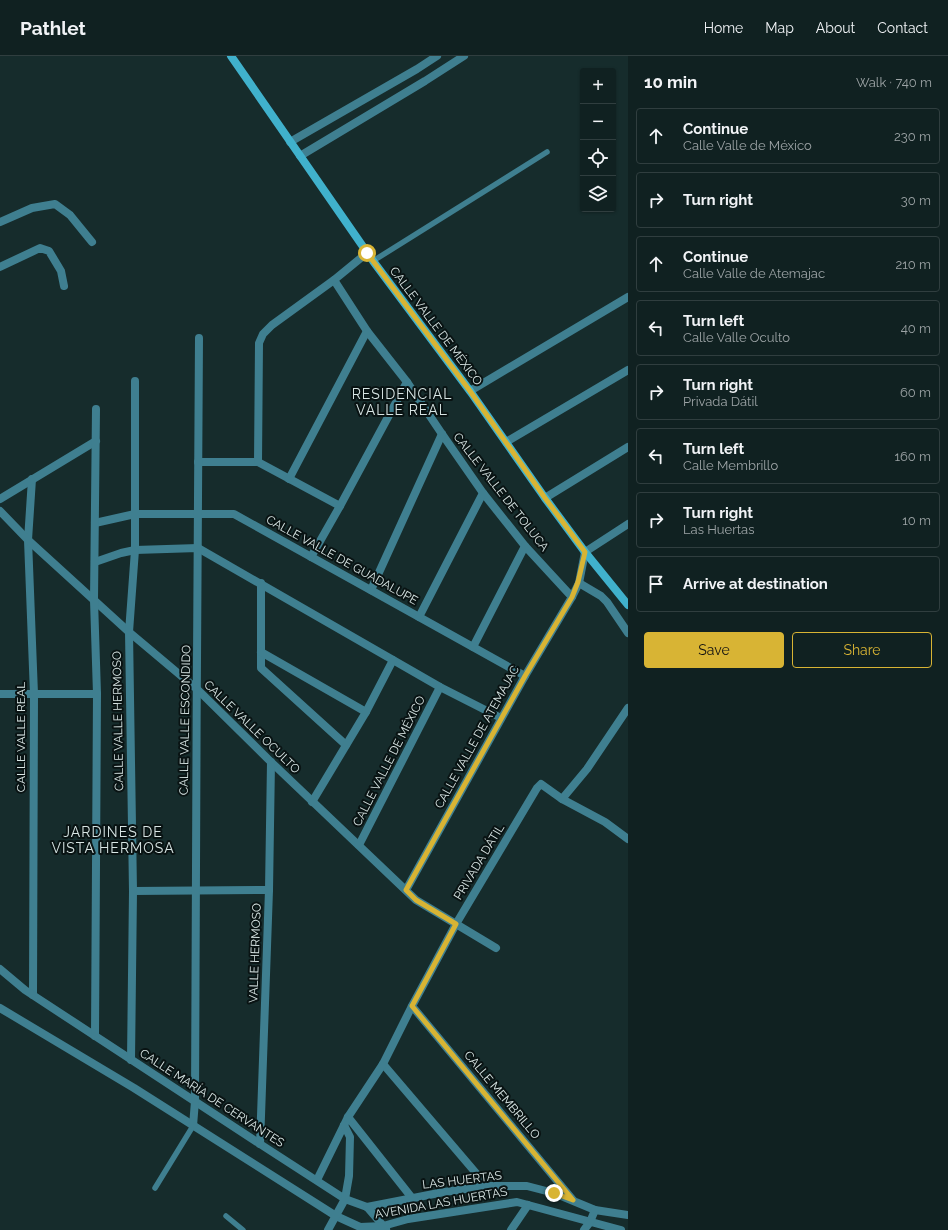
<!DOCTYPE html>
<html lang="en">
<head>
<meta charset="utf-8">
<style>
  body { margin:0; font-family:Raleway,sans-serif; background:#1e2e2e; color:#f1f3f6 }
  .controls { position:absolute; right:12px; top:12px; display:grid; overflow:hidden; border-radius:4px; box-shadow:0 1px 3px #0004 }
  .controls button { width:36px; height:36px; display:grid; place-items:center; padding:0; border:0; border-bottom:1px solid #303e3f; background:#102121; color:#f1f3f6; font:20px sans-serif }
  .stop { position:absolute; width:12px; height:12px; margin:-9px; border:3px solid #d8b434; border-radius:50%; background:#fff }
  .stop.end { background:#d8b434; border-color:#fff; box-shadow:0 1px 4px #0008 }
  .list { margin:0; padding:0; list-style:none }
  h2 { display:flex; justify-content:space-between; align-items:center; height:52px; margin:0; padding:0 16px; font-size:17px }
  h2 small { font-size:13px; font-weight:400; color:#9ca3a5 }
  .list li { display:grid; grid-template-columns:26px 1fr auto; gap:12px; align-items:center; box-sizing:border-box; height:56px; margin:0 8px 8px; padding:0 8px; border:1px solid #303e3f; border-radius:4px }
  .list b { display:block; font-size:15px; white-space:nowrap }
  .list p { margin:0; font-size:13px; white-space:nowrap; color:#9ca3a5 }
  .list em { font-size:13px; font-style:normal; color:#9ca3a5 }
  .actions { display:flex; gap:8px; padding:12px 16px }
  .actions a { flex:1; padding:9px 0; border:1px solid #d8b434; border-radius:4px; text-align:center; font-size:14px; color:#d8b434 }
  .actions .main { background:#d8b434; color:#111 }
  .icon { flex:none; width:22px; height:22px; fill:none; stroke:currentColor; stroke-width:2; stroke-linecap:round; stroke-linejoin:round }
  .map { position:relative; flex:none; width:628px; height:1174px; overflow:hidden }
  header { display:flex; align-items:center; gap:24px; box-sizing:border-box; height:56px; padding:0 20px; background:#102121; border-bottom:1px solid #303e3f }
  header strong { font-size:19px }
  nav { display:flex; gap:22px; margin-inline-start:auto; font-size:14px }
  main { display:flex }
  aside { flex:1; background:#102121 }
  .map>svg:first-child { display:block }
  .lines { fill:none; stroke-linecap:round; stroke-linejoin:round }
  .lane { stroke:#3f7f90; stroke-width:5.5 }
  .street { stroke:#3f7f90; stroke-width:8 }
  .secondary { stroke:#40b1cc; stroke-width:8 }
  .route { stroke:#d8b434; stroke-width:5 }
  .labels { text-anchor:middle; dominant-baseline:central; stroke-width:4; stroke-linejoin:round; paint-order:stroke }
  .street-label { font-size:12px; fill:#d8e5e4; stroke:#091313 }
  .quarter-label { font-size:14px; letter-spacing:1px; fill:#d8e5e4; stroke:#091313 }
</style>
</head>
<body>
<header>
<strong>Pathlet</strong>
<nav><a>Home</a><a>Map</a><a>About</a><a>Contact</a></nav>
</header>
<main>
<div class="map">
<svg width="628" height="1174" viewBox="0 0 628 1174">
  <rect width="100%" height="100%" fill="#162c2c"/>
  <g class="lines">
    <g class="lane">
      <path d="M373,205l174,-109"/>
      <path d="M155,1132l38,-62"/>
      <path d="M226,1160l17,14"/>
    </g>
    <g class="street">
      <path d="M290,86l127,-73 20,-13"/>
      <path d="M300,100l125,-75 39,-25"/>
      <path d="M0,166l32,-14 23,-4 15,11 22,27"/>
      <path d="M0,211l40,-19 9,3 12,20 3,15"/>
      <path d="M334,224l33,51 40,51 35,52 41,59 42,53 47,51"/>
      <path d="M470,335l158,-94"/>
      <path d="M506,386l122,-72"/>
      <path d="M198,406h60l82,44"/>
      <path d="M258,406l1,-119 4,-9 9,-9 62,-45 33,-27"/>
      <path d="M32,423l-4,61 6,154 -1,301"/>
      <path d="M289,423l78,-148"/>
      <path d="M545,442l83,-51"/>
      <path d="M0,443l96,-58"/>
      <path d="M0,455l28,29 101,92 69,58 73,72 145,138 80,48"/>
      <path d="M95,467l40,-9h99l291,162"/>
      <path d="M311,501l29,-51 67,-124"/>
      <path d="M95,506l26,-9 14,-3 63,-2 242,139 61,31"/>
      <path d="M261,527v85l85,77"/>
      <path d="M579,527l22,13 6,6 21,31"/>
      <path d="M371,534l71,-156"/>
      <path d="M419,561l64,-124"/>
      <path d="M473,591l52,-101"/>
      <path d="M261,596l105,60"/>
      <path d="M0,638h97"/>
      <path d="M562,743l43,23 23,17"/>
      <path d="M312,746l54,-90 27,-52"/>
      <path d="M359,789l81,-158"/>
      <path d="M406,834l119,-214 47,-79 7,-14 6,-31 43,-28"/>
      <path d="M133,835l136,-1"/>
      <path d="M0,913l25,21 235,154 85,55 22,8 19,22"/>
      <path d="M412,950l161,194"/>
      <path d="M0,952l134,80 202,128 24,11 23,-1 25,-7 109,-17 104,28"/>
      <path d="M95,980l2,-342 -3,-94 2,-191"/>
      <path d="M131,1004l2,-169 -4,-259 6,-82v-169"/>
      <path d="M383,1008l104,122"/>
      <path d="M348,1061l64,81"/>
      <path d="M193,1070l2,-25c0,-254 3,-509 4,-763"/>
      <path d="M260,1088l9,-254 2,-128"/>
      <path d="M317,1124l31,-63 35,-53 29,-58 44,-82 81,-136 4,-4 21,15 25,-30 41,-61"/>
      <path d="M367,1151l77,-15 43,-6h40l27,7 41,17 33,5"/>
      <path d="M328,1174l17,-31 4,-23 1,-39 -6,-12"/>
      <path d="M511,1174l17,-25"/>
      <path d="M584,1174l6,-8 5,-12"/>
    </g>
    <path class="secondary" d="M231,0l142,205 97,130 75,107 40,54 43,53"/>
  </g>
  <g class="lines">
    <path class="route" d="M367,197l103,138 75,107 40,54 -7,30 -6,15 -47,79 -119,214 10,10 40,24 -44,82 161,194 -19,-7"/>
  </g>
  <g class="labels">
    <g class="street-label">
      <text transform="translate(436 270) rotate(53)">CALLE VALLE DE MÉXICO</text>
      <text transform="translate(501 436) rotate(52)">CALLE VALLE DE TOLUCA</text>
      <text transform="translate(342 504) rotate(29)">CALLE VALLE DE GUADALUPE</text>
      <text transform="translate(185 664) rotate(-89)">CALLE VALLE ESCONDIDO</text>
      <text transform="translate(118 665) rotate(-91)">CALLE VALLE HERMOSO</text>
      <text transform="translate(252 671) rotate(44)">CALLE VALLE OCULTO</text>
      <text transform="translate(21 681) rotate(-90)">CALLE VALLE REAL</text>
      <text transform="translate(477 681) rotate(-61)">CALLE VALLE DE ATEMAJAC</text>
      <text transform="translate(389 705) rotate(-63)">CALLE VALLE DE MÉXICO</text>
      <text transform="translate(479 806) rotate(-59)">PRIVADA DÁTIL</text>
      <text transform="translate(255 897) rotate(-88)">VALLE HERMOSO</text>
      <text transform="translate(502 1039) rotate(50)">CALLE MEMBRILLO</text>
      <text transform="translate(212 1042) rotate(33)">CALLE MARÍA DE CERVANTES</text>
      <text transform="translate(462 1124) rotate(-7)">LAS HUERTAS</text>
      <text transform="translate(441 1147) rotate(-10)">AVENIDA LAS HUERTAS</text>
    </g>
    <g class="quarter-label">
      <text x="402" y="338">RESIDENCIAL<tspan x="402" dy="16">VALLE REAL</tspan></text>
      <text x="113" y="776">JARDINES DE<tspan x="113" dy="16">VISTA HERMOSA</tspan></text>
    </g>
  </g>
</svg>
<div class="controls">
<button>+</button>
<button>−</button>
<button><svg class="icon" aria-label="locate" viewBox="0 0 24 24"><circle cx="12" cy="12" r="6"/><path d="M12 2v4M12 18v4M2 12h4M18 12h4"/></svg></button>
<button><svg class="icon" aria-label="layers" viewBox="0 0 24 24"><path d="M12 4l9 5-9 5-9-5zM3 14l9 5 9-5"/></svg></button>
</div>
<div class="stop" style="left:367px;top:197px"></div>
<div class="stop end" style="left:554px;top:1137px"></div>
</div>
<aside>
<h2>10 min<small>Walk · 740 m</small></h2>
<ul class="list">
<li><svg class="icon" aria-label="ahead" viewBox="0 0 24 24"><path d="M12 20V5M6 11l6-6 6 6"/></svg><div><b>Continue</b><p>Calle Valle de México</p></div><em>230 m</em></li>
<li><svg class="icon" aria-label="right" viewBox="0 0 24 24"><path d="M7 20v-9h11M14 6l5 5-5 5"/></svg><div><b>Turn right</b></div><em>30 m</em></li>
<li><svg class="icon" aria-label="ahead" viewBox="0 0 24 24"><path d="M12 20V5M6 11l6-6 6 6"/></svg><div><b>Continue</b><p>Calle Valle de Atemajac</p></div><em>210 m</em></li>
<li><svg class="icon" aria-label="left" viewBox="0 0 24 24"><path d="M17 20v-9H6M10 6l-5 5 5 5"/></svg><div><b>Turn left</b><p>Calle Valle Oculto</p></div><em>40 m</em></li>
<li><svg class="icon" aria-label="right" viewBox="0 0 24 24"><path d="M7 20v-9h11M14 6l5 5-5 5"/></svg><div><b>Turn right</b><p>Privada Dátil</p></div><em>60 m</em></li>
<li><svg class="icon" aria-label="left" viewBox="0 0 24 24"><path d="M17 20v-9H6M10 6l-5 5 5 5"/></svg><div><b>Turn left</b><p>Calle Membrillo</p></div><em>160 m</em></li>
<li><svg class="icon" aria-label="right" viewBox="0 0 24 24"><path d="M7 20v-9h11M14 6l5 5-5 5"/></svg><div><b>Turn right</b><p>Las Huertas</p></div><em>10 m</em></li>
<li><svg class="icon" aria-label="arrive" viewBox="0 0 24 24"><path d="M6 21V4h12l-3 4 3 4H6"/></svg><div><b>Arrive at destination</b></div></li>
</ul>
<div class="actions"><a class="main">Save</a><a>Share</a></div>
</aside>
</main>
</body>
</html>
